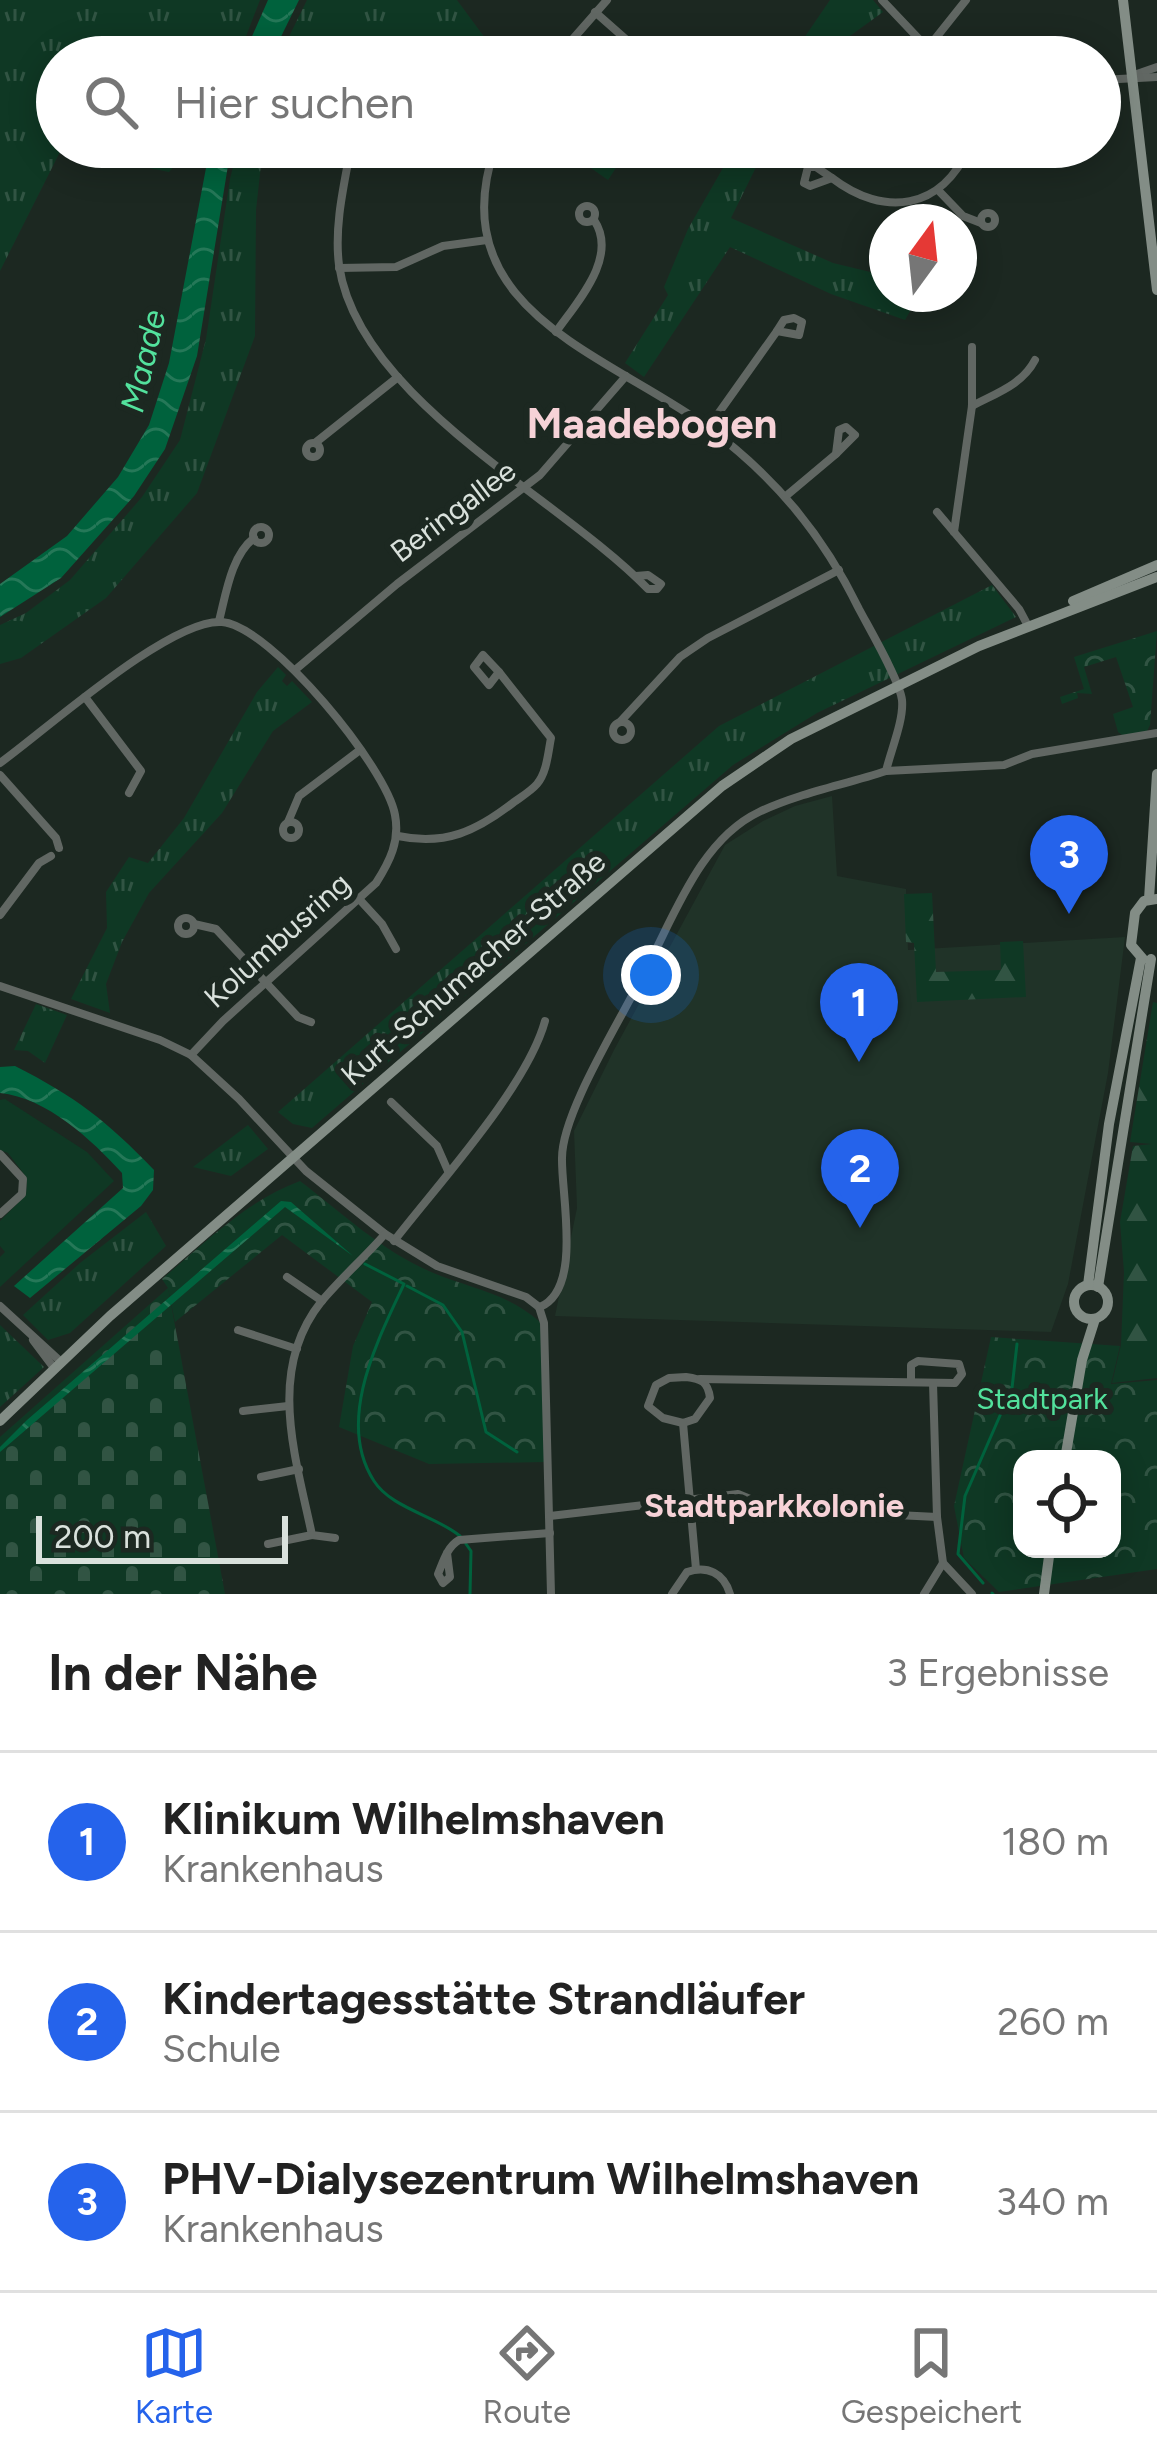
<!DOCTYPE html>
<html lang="de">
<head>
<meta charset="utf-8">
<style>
  body { margin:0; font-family:Figtree,sans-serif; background:#f6f6f6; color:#222 }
  .controls { position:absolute; right:36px; bottom:36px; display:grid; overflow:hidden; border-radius:24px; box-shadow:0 6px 30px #0003 }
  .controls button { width:108px; height:108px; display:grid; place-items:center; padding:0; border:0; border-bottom:3px solid #e0e0e0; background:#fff; color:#222; font:60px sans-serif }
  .compass { position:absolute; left:869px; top:204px; width:108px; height:108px; border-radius:50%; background:#fff; box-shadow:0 6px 30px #0003; rotate:15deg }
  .scale { position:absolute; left:36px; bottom:30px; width:252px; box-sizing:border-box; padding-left:12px; border:6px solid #d9e1dc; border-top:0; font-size:33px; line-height:42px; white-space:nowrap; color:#d9e1dc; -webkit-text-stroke:9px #1c2821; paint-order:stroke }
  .you { position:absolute; left:651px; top:975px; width:42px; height:42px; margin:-30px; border:9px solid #fff; border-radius:50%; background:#1a73e8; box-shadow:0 0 0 18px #1a73e833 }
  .badge { display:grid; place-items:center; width:78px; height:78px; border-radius:50%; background:#2563eb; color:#fff; font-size:39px; font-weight:700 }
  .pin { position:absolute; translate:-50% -99px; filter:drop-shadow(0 3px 6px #0008) }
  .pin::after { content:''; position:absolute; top:63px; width:42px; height:36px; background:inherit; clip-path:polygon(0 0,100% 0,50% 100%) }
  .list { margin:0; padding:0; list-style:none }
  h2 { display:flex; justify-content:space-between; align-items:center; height:156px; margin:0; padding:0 48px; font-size:51px }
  h2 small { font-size:39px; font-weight:400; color:#767676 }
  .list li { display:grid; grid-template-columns:78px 1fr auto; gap:36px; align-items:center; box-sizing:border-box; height:180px; padding:0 48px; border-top:3px solid #e0e0e0 }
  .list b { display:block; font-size:45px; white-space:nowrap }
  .list p { margin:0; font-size:39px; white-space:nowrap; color:#767676 }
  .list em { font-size:39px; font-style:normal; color:#767676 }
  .icon { flex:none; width:66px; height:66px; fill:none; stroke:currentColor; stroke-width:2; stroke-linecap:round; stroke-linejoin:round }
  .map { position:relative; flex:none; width:1157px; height:1594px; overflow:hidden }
  .search { position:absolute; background:#fff; box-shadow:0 6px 30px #0003; left:36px; right:36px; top:36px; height:132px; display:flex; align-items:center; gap:30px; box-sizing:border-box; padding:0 42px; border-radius:66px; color:#767676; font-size:45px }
  .sheet { height:696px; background:#fff }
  nav { display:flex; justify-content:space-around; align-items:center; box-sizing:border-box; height:168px; border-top:3px solid #e0e0e0; background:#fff; font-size:33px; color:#767676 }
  nav a { display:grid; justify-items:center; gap:6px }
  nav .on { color:#2563eb }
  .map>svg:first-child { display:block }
  .built { fill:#203328 }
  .grass { fill:url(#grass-tufts) }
  .forest { fill:url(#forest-firs) }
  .cemetery { fill:url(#cemetery-stones) }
  .park { fill:url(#park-crowns); fill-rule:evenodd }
  .garden { fill:#0f3824 }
  .water { fill:url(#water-waves) }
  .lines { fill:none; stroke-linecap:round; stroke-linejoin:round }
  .stream { stroke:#00623d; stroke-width:3 }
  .street { stroke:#616763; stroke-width:8 }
  .secondary { stroke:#838d86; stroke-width:10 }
  .labels { text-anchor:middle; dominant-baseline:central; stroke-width:12; stroke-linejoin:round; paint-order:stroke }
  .street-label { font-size:30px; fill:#d9e1dc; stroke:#1c2821 }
  .park-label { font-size:30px; fill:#52e19c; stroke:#1c2821 }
  .water-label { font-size:33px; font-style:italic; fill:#53e29d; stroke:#1c2821 }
  .neighbourhood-label { font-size:33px; font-weight:bold; fill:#f6d2d7; stroke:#1c2821 }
  .district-label { font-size:42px; font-weight:bold; fill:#f6d2d7; stroke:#1c2821 }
</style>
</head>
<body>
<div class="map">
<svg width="1157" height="1594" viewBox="0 0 1157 1594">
  <defs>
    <pattern id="grass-tufts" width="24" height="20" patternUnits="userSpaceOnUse" patternTransform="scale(3)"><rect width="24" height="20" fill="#0f3824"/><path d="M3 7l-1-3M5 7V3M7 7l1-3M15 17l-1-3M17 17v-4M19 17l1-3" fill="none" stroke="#315443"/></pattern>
    <pattern id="forest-firs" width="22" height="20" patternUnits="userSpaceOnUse" patternTransform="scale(3)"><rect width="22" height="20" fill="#0f3824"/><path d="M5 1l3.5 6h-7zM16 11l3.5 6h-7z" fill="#315443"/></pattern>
    <pattern id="cemetery-stones" width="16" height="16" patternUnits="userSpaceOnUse" patternTransform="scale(3)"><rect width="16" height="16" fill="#0f3824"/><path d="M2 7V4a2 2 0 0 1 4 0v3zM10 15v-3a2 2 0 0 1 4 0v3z" fill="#315443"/></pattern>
    <pattern id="park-crowns" width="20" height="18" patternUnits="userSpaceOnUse" patternTransform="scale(3)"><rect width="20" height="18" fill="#0f3824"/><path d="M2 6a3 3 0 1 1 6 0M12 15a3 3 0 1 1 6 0" fill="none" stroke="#315443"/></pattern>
    <pattern id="water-waves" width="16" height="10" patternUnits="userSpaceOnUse" patternTransform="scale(3)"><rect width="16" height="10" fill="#00623d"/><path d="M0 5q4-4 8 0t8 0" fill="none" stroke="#257858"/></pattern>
  </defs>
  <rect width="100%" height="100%" fill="#1c2821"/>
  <path class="built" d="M832,796l5,80 69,13 2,61 217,-13 -17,136 -40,211 -17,48 -496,-16 22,-108 -3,-77 40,-81 111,-205 38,-24 32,-15z"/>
  <g class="grass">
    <path d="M0,0h260l-22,57h-181v90h134l-22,25 -108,-22 -61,121z"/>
    <path d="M307,0h150l42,57h-118l-60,-12 -8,12h-34z"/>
    <path d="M830,0h43l10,12 -62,45h-30z"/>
    <path d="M238,147h25l-7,63 -1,126 -58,157 -91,105 -85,60 -21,6v-39l26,-12 44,-33 72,-83 38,-57 26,-101 24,-160z"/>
    <path d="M561,147h67l1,1 -21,32z"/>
    <path d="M735,147h31l-35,71 102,45 54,13v18h33l-15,26 -74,-26 -101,-47 -86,130 -19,-14 43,-68 -4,-8 24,-58z"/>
    <path d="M992,585l24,32 -199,96 -84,52 -421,363 -19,-4 -15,-12 441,-386z"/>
    <path d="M278,667l8,8 -4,6 5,5 5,-5 20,21 -39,29 -51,82 -73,80 -27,49 -16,42 4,29 -39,-14 36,-71 -1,-36 23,-35 19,6 36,-45 73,-126z"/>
    <path d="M36,1004l31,11 -22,48 -17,-12 -14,-1z"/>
    <path d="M248,1125l20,24 -37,27 -38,-9z"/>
    <path d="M146,1212l20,34 -96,87 -22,7 -25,-25 57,-52z"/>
    <path d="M0,1325l44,42 -44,40z"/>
  </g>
  <g class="forest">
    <path d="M932,893l4,79 65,-2 -1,-28 23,-1 3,56 -109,5 -3,-59 -8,-1 -2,-48z"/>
    <path d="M1153,1002l4,1v375l-45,5 9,-38 3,-73 -4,-50 13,-76 19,-2 -22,-2z"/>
  </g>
  <path class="cemetery" d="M168,1288l57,306h-225v-157z"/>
  <g class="park">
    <path d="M1157,631l-7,94 -4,8 -21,4 -7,-5 -5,-18 20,-7 -17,-50 -32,10 8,27 -15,-1 1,5 -16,6 -2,-7 24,-8 -10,-32z"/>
    <path d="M300,1181c42,32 82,70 131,91 40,17 75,20 109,50l7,64 -2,76 -116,2 -90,-37 14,-81 19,-44 -90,-67 -107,87 -7,-34 -6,-9c43,-36 84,-78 138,-98z"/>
    <path d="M991,1337l129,9 -9,38 46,-4v189l-158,23 -35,-34 -10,-52zM1022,1459h90v90h-90z"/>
  </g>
  <path class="garden" d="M5,1099l82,53 27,29 -114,106v-30l5,-5 -5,-6v-25l26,-26 1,-17 -19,-25 -8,-3v-50z"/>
  <g class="water">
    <path d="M268,0h31l-28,57h-28z"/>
    <path d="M210,147h21l-34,209 -32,93 -31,47 -73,82 -61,39v-33l67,-48 51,-59 31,-52 20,-62z"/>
    <path d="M15,1066c61,31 92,55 139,104l-1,20 -12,16 -111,92 -16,-12 109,-98 -1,-15c-31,-34 -75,-75 -122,-80v-26z"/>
    <path d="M281,1201l10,1 62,54 -68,-49 -285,245v-5l27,-27z"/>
  </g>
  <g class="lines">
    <g class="stream">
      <path d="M365,1264l39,20c-26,56 -69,137 -30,197 17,27 62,35 86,55"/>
      <path d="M407,1286l36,19 19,27 24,100 31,20"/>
      <path d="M466,1544l5,7 -1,43"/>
      <path d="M983,1583l-25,-29 7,-58 47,-108 5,-44"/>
      <path d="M992,1593l1,1"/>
    </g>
    <g class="street">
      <path d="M882,0l54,57"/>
      <path d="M595,12l51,45"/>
      <path d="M927,49l39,-49"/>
      <path d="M557,57l50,-57"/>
      <path d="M1134,75l23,-8"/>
      <path d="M1100,80l57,-3"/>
      <path d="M351,147c-7,38 -17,79 -12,118 19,134 221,233 309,324h9l4,-5 -13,-9 -12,1"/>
      <path d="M495,147c-55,163 111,206 214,281 66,49 114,107 150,181 10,19 41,72 43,91 2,20 -11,50 -16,71 -42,14 -87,22 -127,41 -59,28 -85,105 -114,159"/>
      <path d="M808,167h8l16,11 -22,8 -6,-3z"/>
      <path d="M808,167l-3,-12 4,-8"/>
      <path d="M832,178c52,40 110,32 137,-31"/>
      <path d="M938,190l25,26 18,7"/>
      <circle cx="587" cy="214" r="8"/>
      <circle cx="988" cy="220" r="7"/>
      <path d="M339,268l57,-1 47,-21 44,-6"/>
      <path d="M794,318l8,4 -3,13 -22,-4 7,-11z"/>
      <path d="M556,332c21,-30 63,-75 38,-112"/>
      <path d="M972,406c24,-13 50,-21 63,-46"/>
      <path d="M846,427l9,8 -19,19 3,-24z"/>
      <path d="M708,428l69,-97"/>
      <path d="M315,443l83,-66"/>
      <circle cx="313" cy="450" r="7"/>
      <path d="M786,496l50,-42"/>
      <path d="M937,512l82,97 8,15"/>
      <circle cx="261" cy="535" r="8"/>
      <path d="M954,532l18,-126v-59"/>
      <path d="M219,621c7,-27 12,-65 35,-83"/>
      <path d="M483,655l16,17 -10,13 -15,-18z"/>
      <path d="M295,670l102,-86 143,-109 86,-99"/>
      <path d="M85,697l56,74 -12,22"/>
      <circle cx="622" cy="731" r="9"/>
      <path d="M620,722l60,-65 28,-19 131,-68"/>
      <path d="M0,763c46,-33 170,-145 222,-141 49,4 165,146 173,193 5,26 -5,46 -19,68l-153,138 -32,34"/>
      <path d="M886,771l118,-6 28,-11 125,-21"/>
      <path d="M0,775l56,63 3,10"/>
      <circle cx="291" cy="830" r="8"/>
      <path d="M288,822l11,-26 61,-46"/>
      <path d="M398,836c47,10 79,-5 116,-34 7,-5 17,-11 23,-18 10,-12 11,-31 14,-46l-52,-66"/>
      <path d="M360,900l22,24 14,25"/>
      <path d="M0,915l39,-52 12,-7"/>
      <circle cx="186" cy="926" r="8"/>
      <path d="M194,924l22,5 82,88 13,5"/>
      <path d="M0,986l160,54 31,15 48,44 67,72 79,63 52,32 89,31 13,10"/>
      <path d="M391,1102l46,44 11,25"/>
      <path d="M0,1154l23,25 -1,15 -22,20"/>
      <path d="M394,1241c44,-57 133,-154 151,-220"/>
      <path d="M287,1277l35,24"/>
      <path d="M0,1306l60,55"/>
      <path d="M539,1307l5,16 7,271"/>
      <path d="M540,1307c43,-18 21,-112 22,-149 0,-43 52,-127 74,-170"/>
      <path d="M238,1330l59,19"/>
      <path d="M33,1340l21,28"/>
      <path d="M686,1377c16,2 22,5 24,21l-15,21 -12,4 -20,-5 -15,-12 8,-21 13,-7z"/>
      <path d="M700,1379l255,4 7,-9 -3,-10 -41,-3 -7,4v17"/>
      <path d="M243,1411l45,-5"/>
      <path d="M683,1423l13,146"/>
      <path d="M261,1477l38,-8"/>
      <path d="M550,1516l188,-22 37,15 162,8"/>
      <path d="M335,1538l-23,-3c-16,-77 -46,-164 9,-233 20,-24 44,-45 64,-68"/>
      <path d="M268,1544l44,-9"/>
      <path d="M447,1553l3,24 -7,6 -5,-9c5,-12 9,-27 21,-34l91,-7"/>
      <path d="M943,1563l29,31"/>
      <path d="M672,1594l15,-22c20,-7 37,1 43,22"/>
      <path d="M924,1594l19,-31 -6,-46 -4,-134"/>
    </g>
    <g class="secondary">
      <path d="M1123,0l34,290"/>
      <path d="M1073,601l84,-36"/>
      <path d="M1149,899l8,-125"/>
      <path d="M1143,959l-12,-14 4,-32 9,-12 13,-2"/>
      <circle cx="1091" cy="1302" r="17"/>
      <path d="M1088,1285l21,-161 32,-166"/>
      <path d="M1098,1287l53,-328"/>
      <path d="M0,1421l110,-105 612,-530 69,-47 188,-93 178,-69"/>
      <path d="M1065,1459l17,-99 13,-41"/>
      <path d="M1044,1594l6,-45"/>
    </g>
  </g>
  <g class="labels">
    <g class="street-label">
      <text transform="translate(453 511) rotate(-37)">Beringallee</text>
      <text transform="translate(277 940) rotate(-42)">Kolumbusring</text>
      <text transform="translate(473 968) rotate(-41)">Kurt-Schumacher-Straße</text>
    </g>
    <g class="park-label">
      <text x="1042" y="1398">Stadtpark</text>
    </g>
    <g class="water-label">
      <text transform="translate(143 361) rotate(-77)">Maade</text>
    </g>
    <g class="neighbourhood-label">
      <text x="774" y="1505">Stadtparkkolonie</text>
    </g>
    <g class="district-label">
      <text x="652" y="423">Maadebogen</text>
    </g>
  </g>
</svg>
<div class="controls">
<button><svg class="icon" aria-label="locate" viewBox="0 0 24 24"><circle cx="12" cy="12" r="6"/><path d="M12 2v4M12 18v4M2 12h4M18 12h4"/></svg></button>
</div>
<svg class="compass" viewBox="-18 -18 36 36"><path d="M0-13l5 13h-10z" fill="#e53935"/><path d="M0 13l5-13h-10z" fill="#767676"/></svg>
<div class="scale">200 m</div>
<div class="you"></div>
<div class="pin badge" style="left:859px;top:1062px">1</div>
<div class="pin badge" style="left:860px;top:1228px">2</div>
<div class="pin badge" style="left:1069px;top:914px">3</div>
<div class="search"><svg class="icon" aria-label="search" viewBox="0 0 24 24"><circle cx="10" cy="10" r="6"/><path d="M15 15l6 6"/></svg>Hier suchen</div>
</div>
<section class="sheet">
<h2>In der Nähe<small>3 Ergebnisse</small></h2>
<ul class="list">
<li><span class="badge">1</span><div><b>Klinikum Wilhelmshaven</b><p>Krankenhaus</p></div><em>180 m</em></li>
<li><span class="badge">2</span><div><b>Kindertagesstätte Strandläufer</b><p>Schule</p></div><em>260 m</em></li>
<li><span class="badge">3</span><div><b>PHV-Dialysezentrum Wilhelmshaven</b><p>Krankenhaus</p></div><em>340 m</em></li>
</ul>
</section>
<nav>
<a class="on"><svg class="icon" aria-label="map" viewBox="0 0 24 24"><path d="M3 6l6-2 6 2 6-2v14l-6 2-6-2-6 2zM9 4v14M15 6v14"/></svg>Karte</a>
<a><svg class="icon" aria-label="directions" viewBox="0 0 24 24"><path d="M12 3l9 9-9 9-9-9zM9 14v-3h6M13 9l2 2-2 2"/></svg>Route</a>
<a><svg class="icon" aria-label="saved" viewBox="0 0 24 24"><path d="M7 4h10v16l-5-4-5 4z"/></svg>Gespeichert</a>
</nav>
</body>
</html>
